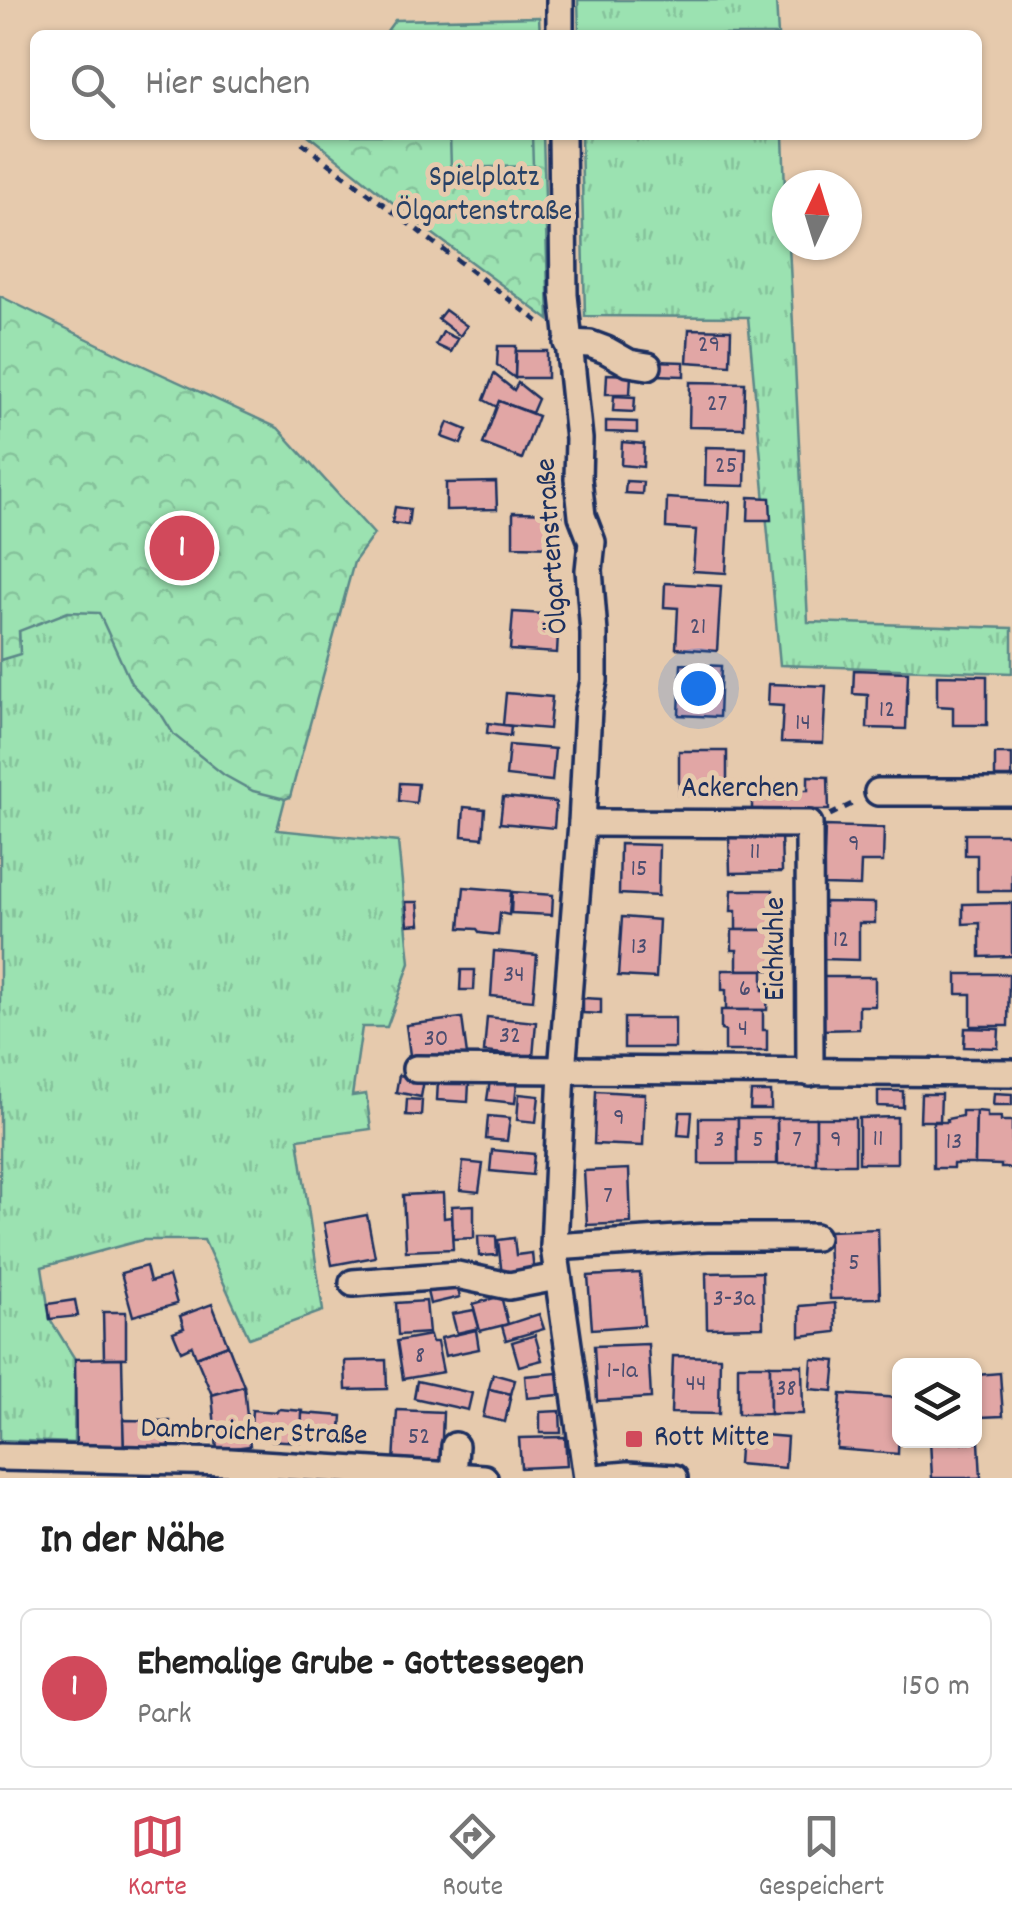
<!DOCTYPE html>
<html lang="de">
<head>
<meta charset="utf-8">
<style>
  body { margin:0; font-family:Dekko,sans-serif; background:#f2f2f2; color:#222 }
  .controls { position:absolute; right:30px; bottom:30px; display:grid; overflow:hidden; border-radius:15px; box-shadow:0 2px 8px #0004 }
  .controls button { width:90px; height:90px; display:grid; place-items:center; padding:0; border:0; border-bottom:2px solid #e0e0e0; background:#fff; color:#222; font:50px sans-serif }
  .compass { position:absolute; left:772px; top:170px; width:90px; height:90px; border-radius:50%; background:#fff; box-shadow:0 2px 8px #0004; rotate:4deg }
  .you { position:absolute; left:698px; top:688px; width:35px; height:35px; margin:-25px; border:8px solid #fff; border-radius:50%; background:#1a73e8; box-shadow:0 0 0 15px #1a73e833 }
  .badge { display:grid; place-items:center; width:65px; height:65px; border-radius:50%; background:#d1495b; color:#fff; font-size:32px; font-weight:700 }
  .pin { position:absolute; translate:-50% -50%; border:5px solid #fff; box-shadow:0 2px 10px #0006 }
  .list { margin:0; padding:0; list-style:none }
  h2 { display:flex; justify-content:space-between; align-items:center; height:130px; margin:0; padding:0 40px; font-size:42px }
  h2 small { font-size:32px; font-weight:400; color:#767676 }
  .list li { display:grid; grid-template-columns:65px 1fr auto; gap:30px; align-items:center; box-sizing:border-box; height:160px; margin:0 20px 20px; padding:0 20px; border:2px solid #e0e0e0; border-radius:15px }
  .list b { display:block; font-size:38px; white-space:nowrap }
  .list p { margin:0; font-size:32px; white-space:nowrap; color:#767676 }
  .list em { font-size:32px; font-style:normal; color:#767676 }
  .icon { flex:none; width:55px; height:55px; fill:none; stroke:currentColor; stroke-width:2; stroke-linecap:round; stroke-linejoin:round }
  .map { position:relative; flex:none; width:1012px; height:1478px; overflow:hidden }
  .search { position:absolute; background:#fff; box-shadow:0 2px 8px #0004; left:30px; right:30px; top:30px; height:110px; display:flex; align-items:center; gap:25px; box-sizing:border-box; padding:0 35px; border-radius:15px; color:#767676; font-size:38px }
  .sheet { height:310px; background:#fff }
  nav { display:flex; justify-content:space-around; align-items:center; box-sizing:border-box; height:140px; border-top:2px solid #e0e0e0; background:#fff; font-size:28px; color:#767676 }
  nav a { display:grid; justify-items:center; gap:5px }
  nav .on { color:#d1495b }
  .map>svg:first-child { display:block }
  .grass { fill:url(#grass-tufts); stroke:#5b8888; stroke-width:2.5 }
  .forest { fill:url(#forest-crowns); stroke:#5b8888; stroke-width:2.5 }
  .pitch { fill:#9be2b1; stroke:#5b8888; stroke-width:2.5 }
  .building { fill:#e1a6a5; stroke:#1b2f5e; stroke-width:2.5 }
  .lines { fill:none; stroke-linecap:round; stroke-linejoin:round }
  .minor-casing { stroke:#1b2f5e; stroke-width:32 }
  .path { stroke:#1b2f5e; stroke-width:5; stroke-dasharray:8 8; stroke-linecap:butt }
  .minor { stroke:#e6caad; stroke-width:25 }
  .poi-dot { fill:#d1495b; stroke:#e6caad; stroke-width:4 }
  .labels { text-anchor:middle; dominant-baseline:central; stroke-width:10; stroke-linejoin:round; paint-order:stroke }
  .number-label { font-size:25px; fill:#4c4d70 }
  .park-label { font-size:30px; fill:#284166; stroke:#e6caad }
  .street-label { font-size:30px; fill:#1b2f5e; stroke:#e6caad }
  .poi-label { font-size:30px; fill:#1b2f5e; stroke:#e6caad; text-anchor:start }
</style>
</head>
<body>
<div class="map">
<svg width="1012" height="1478" viewBox="0 0 1012 1478">
  <defs>
    <pattern id="grass-tufts" width="24" height="20" patternUnits="userSpaceOnUse" patternTransform="scale(2.5)"><rect width="24" height="20" fill="#9be2b1"/><path d="M3 7l-1-3M5 7V3M7 7l1-3M15 17l-1-3M17 17v-4M19 17l1-3" fill="none" stroke="#85c29b"/></pattern>
    <pattern id="forest-crowns" width="20" height="18" patternUnits="userSpaceOnUse" patternTransform="scale(2.5)"><rect width="20" height="18" fill="#9be2b1"/><path d="M2 6a3 3 0 1 1 6 0M12 15a3 3 0 1 1 6 0" fill="none" stroke="#85c29b"/></pattern>
  </defs>
  <rect width="100%" height="100%" fill="#e6caad"/>
  <filter id="ink" filterUnits="userSpaceOnUse"><feTurbulence type="fractalNoise" baseFrequency=".01" numOctaves="2"/><feDisplacementMap in="SourceGraphic" scale="20" xChannelSelector="R" yChannelSelector="G"/><feConvolveMatrix kernelMatrix="1 2 1 2 8 2 1 2 1" color-interpolation-filters="sRGB"/></filter>
  <g filter="url(#ink)">
    <g class="grass">
      <path d="M578,0h198l2,35h-199z"/>
      <path d="M581,135h202l4,110h2l19,377 204,6v45l-232,-8 -32,-348 -163,-1z"/>
      <path d="M0,310l348,247 -71,273 121,12 12,121 -23,64h-25l-10,69 14,-2 5,35 -73,10 25,172 -74,27 -45,-98h-62l-100,27 8,52 25,40 -1,84 -74,-3v-780l20,-7 -10,-243z"/>
    </g>
    <g class="forest">
      <path d="M539,17l1,18h-156l11,-15z"/>
      <path d="M308,135h235l6,185 -132,-98z"/>
      <path d="M0,296l133,65 145,67 96,106 -20,28 -64,235 -5,2 -32,-8 -29,-16 -50,-40 -11,-18 -32,-34 -32,-70 -31,-1 -49,19 1,23 -20,6z"/>
    </g>
    <path class="pitch" d="M450,135h82l1,31 -82,2z"/>
    <g class="building">
      <path d="M445,310l22,16 -7,10 -22,-17z"/>
      <path d="M689,329l42,1 -1,35 -43,-3z"/>
      <path d="M443,332l15,7 -7,13 -15,-7z"/>
      <path d="M498,346h18l-1,32 -18,-13z"/>
      <path d="M516,351h31v27h-32z"/>
      <path d="M656,361l28,1v14l-29,-1z"/>
      <path d="M494,374l20,16 4,-7 20,16 -6,14 -33,-12 -2,6 -13,-7z"/>
      <path d="M607,374l24,1 -1,19h-24z"/>
      <path d="M690,382l55,1 -1,45 -55,-1z"/>
      <path d="M614,396l21,1 -1,15 -21,-1z"/>
      <path d="M499,401l39,15 -16,43 -39,-15z"/>
      <path d="M606,421l31,1v11l-31,-1z"/>
      <path d="M448,422l19,8 -6,14 -19,-7z"/>
      <path d="M622,442l22,2 -1,23 -22,-2z"/>
      <path d="M706,447l40,1 -1,38 -40,-1z"/>
      <path d="M626,481l17,1 -1,12 -17,-1z"/>
      <path d="M496,482l1,27 -51,1v-27z"/>
      <path d="M749,497l21,1 1,22h-23z"/>
      <path d="M667,498l63,4 -4,71 -33,-2 3,-41 -30,-2z"/>
      <path d="M395,507l15,2 -2,16 -16,-2z"/>
      <path d="M513,512l49,1 -1,34 -48,-1z"/>
      <path d="M665,583l56,3 -4,65 -41,-3 2,-40 -14,-1z"/>
      <path d="M513,612l46,3 -2,38 -47,-3z"/>
      <path d="M681,664l40,2 -2,51 -40,-2z"/>
      <path d="M854,670l54,2 -2,57 -39,-1 1,-33 -15,-1z"/>
      <path d="M937,675l50,1v49h-34v-18l-16,-1z"/>
      <path d="M769,684l57,2 -3,57 -42,-1 2,-36 -15,-1z"/>
      <path d="M506,693l46,4 -3,32 -46,-4z"/>
      <path d="M488,723l23,3 -1,10 -23,-3z"/>
      <path d="M509,745l46,4 -3,32 -46,-5z"/>
      <path d="M679,751h48v45l-48,-1z"/>
      <rect x="995" y="754" width="17" height="23"/>
      <path d="M808,776l20,1 1,33h-77v-20h56z"/>
      <path d="M400,783l18,1 -2,19 -17,-2z"/>
      <path d="M503,797l53,5 -2,26 -54,-5z"/>
      <path d="M464,807l21,2 -2,29 -21,-2z"/>
      <path d="M825,826l59,2 -1,34h-22l-1,24 -37,-1z"/>
      <path d="M781,832l1,40 -52,1 -1,-39z"/>
      <path d="M965,834h47v57h-35v-36h-12z"/>
      <path d="M620,844l39,1 -1,51 -39,-2z"/>
      <path d="M464,887l47,4 -2,24 -9,-2 -2,22 -18,-2 -3,-4 -17,-1z"/>
      <path d="M732,890h41v20h5v20h-42v-19h-5z"/>
      <path d="M512,892l41,3 -1,20 -41,-2z"/>
      <path d="M406,902h12l2,22 -12,1z"/>
      <path d="M823,902l52,1v20h-16v37l-37,-1z"/>
      <path d="M1012,903v53l-32,1v-34l-17,1v-20z"/>
      <path d="M622,917l37,3 -3,58 -38,-2z"/>
      <path d="M732,930h42v19h5v21h-42v-20h-5z"/>
      <path d="M494,951l43,4 -4,45 -42,-4z"/>
      <path d="M461,970h14l-1,20h-14z"/>
      <path d="M722,970h41v20h5l-1,20h-41v-20h-4z"/>
      <path d="M957,974h52l-1,52h-37v-32h-14z"/>
      <path d="M820,977h55v29h-16v23l-39,1z"/>
      <path d="M583,998l18,1v15l-18,-1z"/>
      <path d="M721,1010h42v20h4v21h-42v-20l-4,-1z"/>
      <path d="M487,1017l49,5 -3,35 -49,-5z"/>
      <path d="M462,1018l5,37 -56,8 -5,-38z"/>
      <rect x="624" y="1018" width="51" height="30"/>
      <path d="M965,1028l34,1 -1,19 -34,-1z"/>
      <path d="M399,1075l25,5 -3,17 -25,-5z"/>
      <path d="M490,1080l27,3 -2,20 -28,-3z"/>
      <path d="M438,1081l31,2 -1,19 -31,-2z"/>
      <path d="M596,1091l49,3 -2,52 -49,-2z"/>
      <path d="M878,1091h25v16l-25,-1z"/>
      <path d="M751,1092h20v17h-21z"/>
      <path d="M994,1093l18,1v11h-19z"/>
      <path d="M519,1094l20,2 -3,26 -19,-2z"/>
      <path d="M921,1094h20l-1,27h-20z"/>
      <path d="M407,1099l15,1 -1,16 -15,-1z"/>
      <path d="M962,1111h14l-1,53h-22v4h-20v-46h14v-3l15,-3z"/>
      <path d="M976,1111l11,1v5h14v4h11v47h-11v-3l-26,-1z"/>
      <path d="M680,1112h12l-2,24 -12,-1z"/>
      <path d="M488,1116l22,2 -3,23 -21,-2z"/>
      <path d="M897,1117v46h-38v-45z"/>
      <rect x="699" y="1118" width="39" height="46"/>
      <rect x="738" y="1118" width="39" height="46"/>
      <path d="M777,1118h39v46h-38z"/>
      <rect x="816" y="1118" width="39" height="46"/>
      <path d="M492,1150l42,4 -2,21 -42,-4z"/>
      <path d="M463,1162l20,2 -4,28 -19,-2z"/>
      <path d="M629,1169l2,54 -44,2 -3,-54z"/>
      <path d="M443,1193l1,25 7,-1 2,32 -47,2 -3,-56z"/>
      <path d="M474,1205v33l-21,1 -1,-33z"/>
      <path d="M367,1215l8,42 -43,8 -8,-42z"/>
      <path d="M878,1229l2,69 -50,1 -2,-68z"/>
      <path d="M478,1236h18l1,19 -18,1z"/>
      <path d="M514,1238l2,17 16,-2 2,20 -32,3 -4,-36z"/>
      <path d="M146,1266l4,16 19,-6 8,28 -44,12 -12,-43z"/>
      <path d="M762,1272l1,55 -56,1 -1,-55z"/>
      <path d="M640,1273l4,52 -52,4 -4,-53z"/>
      <path d="M456,1280l4,17 -30,7 -4,-17z"/>
      <path d="M501,1296l7,28 -28,7 -7,-27z"/>
      <path d="M75,1300l3,16 -28,3 -2,-15z"/>
      <path d="M426,1301l3,32 -31,2 -2,-32z"/>
      <path d="M835,1303l1,29 -36,4v-30z"/>
      <path d="M212,1304l16,41 -32,12 -4,-11 -11,5 -8,-19 11,-4 -4,-12z"/>
      <path d="M474,1310l5,18 -22,5 -5,-19z"/>
      <path d="M103,1312h23v46h-22z"/>
      <path d="M539,1314l5,15 -38,11 -4,-14z"/>
      <path d="M476,1330l3,19 -34,7 -4,-18z"/>
      <path d="M430,1335l2,7h5l6,30 -40,7 -6,-38z"/>
      <path d="M535,1335l7,25 -23,6 -7,-24z"/>
      <path d="M648,1344l3,54 -54,3 -3,-55z"/>
      <path d="M228,1345l16,41 -32,9 -16,-38z"/>
      <path d="M673,1356l47,1 -1,57 -48,-1z"/>
      <path d="M122,1358l2,91 -48,1 -1,-91z"/>
      <path d="M812,1359l24,2 -3,30 -23,-2z"/>
      <path d="M386,1360l1,29 -41,1 -1,-29z"/>
      <rect x="738" y="1365" width="32" height="49"/>
      <path d="M770,1365h32l1,49h-33z"/>
      <path d="M557,1373l2,22 -32,3 -2,-22z"/>
      <path d="M1000,1373l3,43 -23,1 -3,-42z"/>
      <path d="M493,1374l22,6 -4,14 -22,-5z"/>
      <path d="M417,1381l55,12 -4,17 -54,-12z"/>
      <path d="M244,1386l6,60 -33,4 -5,-55z"/>
      <path d="M489,1389l22,5 -6,28 -22,-5z"/>
      <path d="M841,1394l59,4 -2,56 -61,-5z"/>
      <path d="M278,1409l25,2 -2,31 -51,-3 2,-29 25,2z"/>
      <path d="M397,1410l46,2 -2,53 -47,-2z"/>
      <path d="M560,1411l1,22h-21v-21z"/>
      <path d="M302,1413l40,3 -2,25 -39,-2z"/>
      <path d="M123,1420l47,1 -1,28h-45z"/>
      <path d="M740,1433l47,4 -2,31 -47,-4z"/>
      <path d="M565,1437l2,29 -46,2 -2,-30z"/>
      <path d="M930,1440h19v3l30,-1 2,36h-49z"/>
    </g>
    <g class="lines">
      <g class="minor-casing">
        <g id="minor">
          <path d="M560,35v-35"/>
          <path d="M562,135l2,160 15,144 -1,40 4,37 10,26 -3,28 5,63v48l-6,28 -6,114 -20,248 -8,176 33,231"/>
          <path d="M567,343l23,1 16,6 23,13 19,3"/>
          <path d="M878,792h134"/>
          <path d="M582,823l227,1 1,249"/>
          <path d="M416,1069l596,4"/>
          <path d="M554,1247l154,-10h107"/>
          <path d="M353,1283l104,-8 52,11 48,-9"/>
          <path d="M0,1457l230,5 254,16"/>
          <path d="M453,1476l2,-30"/>
          <path d="M594,1478l34,-3 46,3"/>
        </g>
      </g>
      <g class="path">
        <path d="M302,143l241,182"/>
        <path d="M830,815l26,-13"/>
      </g>
      <use href="#minor" class="minor"/>
    </g>
  </g>
  <rect class="poi-dot" x="624" y="1429" width="20" height="20" rx="5"/>
  <g class="labels">
    <g class="number-label">
      <text x="709" y="346">29</text>
      <text x="717" y="405">27</text>
      <text x="726" y="467">25</text>
      <text x="698" y="628">21</text>
      <text x="887" y="711">12</text>
      <text x="803" y="724">14</text>
      <text x="854" y="845">9</text>
      <text x="755" y="853">11</text>
      <text x="639" y="870">15</text>
      <text x="841" y="941">12</text>
      <text x="639" y="948">13</text>
      <text x="514" y="976">34</text>
      <text x="745" y="990">6</text>
      <text x="743" y="1030">4</text>
      <text x="510" y="1037">32</text>
      <text x="436" y="1040">30</text>
      <text x="619" y="1119">9</text>
      <text x="878" y="1140">11</text>
      <text x="719" y="1141">3</text>
      <text x="758" y="1141">5</text>
      <text x="797" y="1141">7</text>
      <text x="836" y="1141">9</text>
      <text x="954" y="1143">13</text>
      <text x="608" y="1197">7</text>
      <text x="854" y="1264">5</text>
      <text x="734" y="1300">3-3a</text>
      <text x="420" y="1357">8</text>
      <text x="622" y="1372">1-1a</text>
      <text x="696" y="1385">44</text>
      <text x="786" y="1390">38</text>
      <text x="419" y="1438">52</text>
    </g>
    <g class="park-label">
      <text x="484" y="179">Spielplatz<tspan x="484" dy="34">Ölgartenstraße</tspan></text>
    </g>
    <g class="street-label">
      <text transform="translate(554 546) rotate(-94)">Ölgartenstraße</text>
      <text x="740" y="790">Ackerchen</text>
      <text transform="translate(777 949) rotate(-90)">Eichkuhle</text>
      <text transform="translate(254 1434) rotate(2)">Dambroicher Straße</text>
    </g>
    <g class="poi-label">
      <text x="654" y="1439">Rott Mitte</text>
    </g>
  </g>
</svg>
<div class="controls">
<button><svg class="icon" aria-label="layers" viewBox="0 0 24 24"><path d="M12 4l9 5-9 5-9-5zM3 14l9 5 9-5"/></svg></button>
</div>
<svg class="compass" viewBox="-18 -18 36 36"><path d="M0-13l5 13h-10z" fill="#e53935"/><path d="M0 13l5-13h-10z" fill="#767676"/></svg>
<div class="you"></div>
<div class="pin badge" style="left:182px;top:548px">1</div>
<div class="search"><svg class="icon" aria-label="search" viewBox="0 0 24 24"><circle cx="10" cy="10" r="6"/><path d="M15 15l6 6"/></svg>Hier suchen</div>
</div>
<section class="sheet">
<h2>In der Nähe<small></small></h2>
<ul class="list">
<li><span class="badge">1</span><div><b>Ehemalige Grube - Gottessegen</b><p>Park</p></div><em>150 m</em></li>
</ul>
</section>
<nav>
<a class="on"><svg class="icon" aria-label="map" viewBox="0 0 24 24"><path d="M3 6l6-2 6 2 6-2v14l-6 2-6-2-6 2zM9 4v14M15 6v14"/></svg>Karte</a>
<a><svg class="icon" aria-label="directions" viewBox="0 0 24 24"><path d="M12 3l9 9-9 9-9-9zM9 14v-3h6M13 9l2 2-2 2"/></svg>Route</a>
<a><svg class="icon" aria-label="saved" viewBox="0 0 24 24"><path d="M7 4h10v16l-5-4-5 4z"/></svg>Gespeichert</a>
</nav>
</body>
</html>
